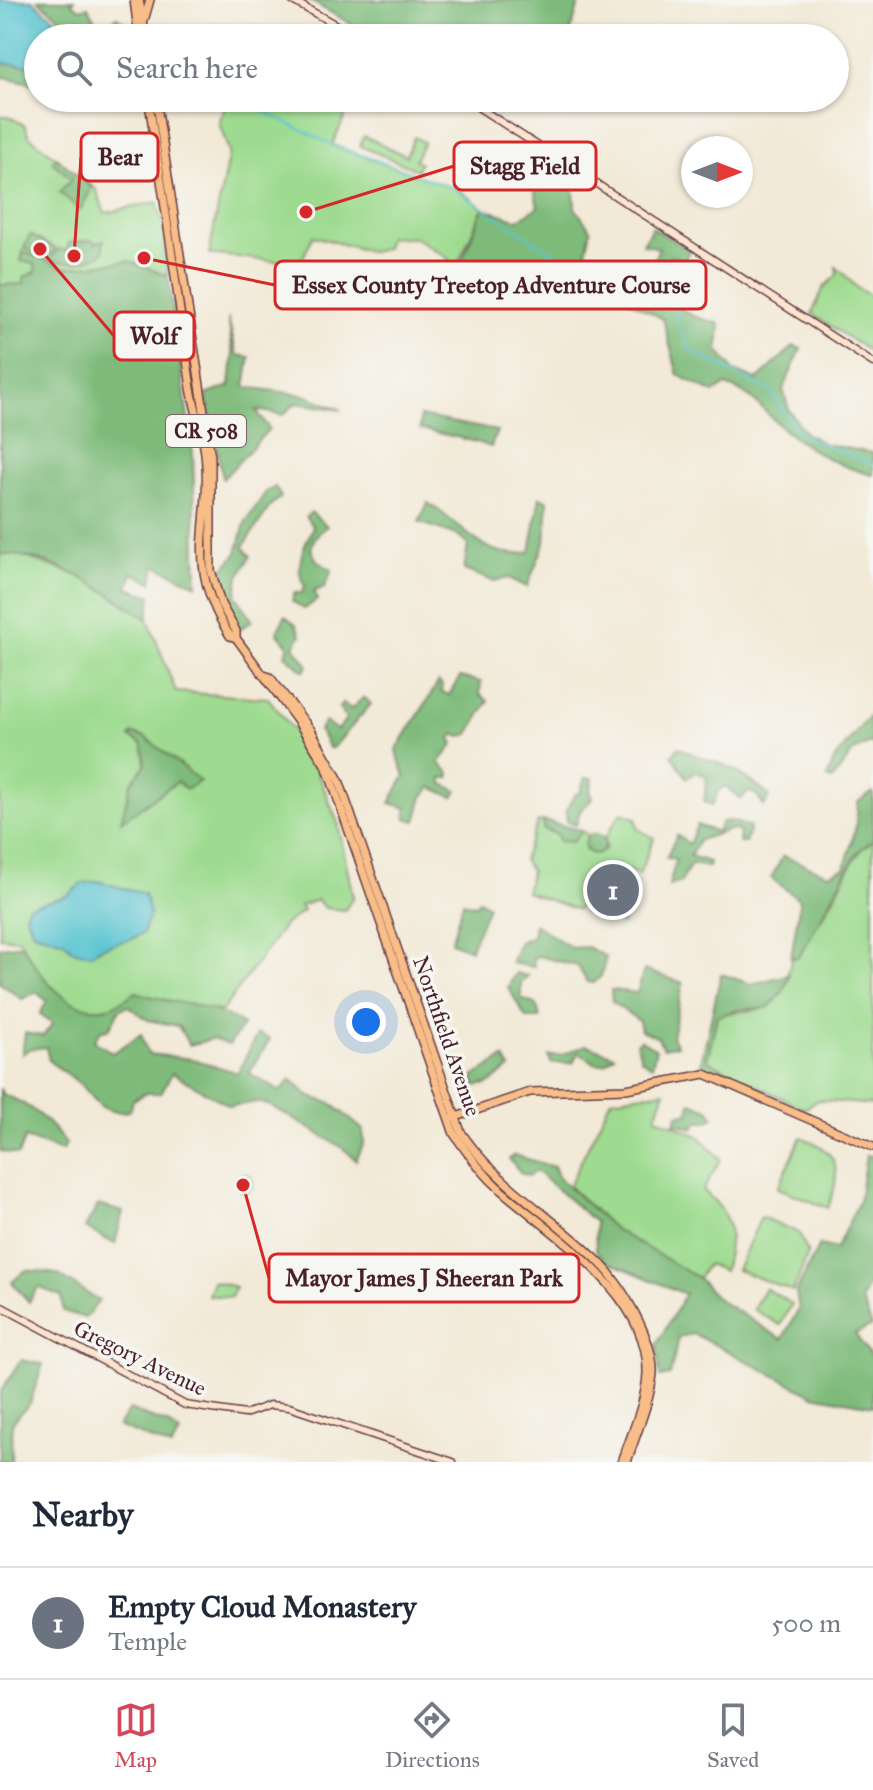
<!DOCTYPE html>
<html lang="en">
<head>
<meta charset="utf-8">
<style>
  body { margin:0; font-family:"IM FELL Great Primer",serif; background:#f2f2f3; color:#1f2937 }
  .compass { position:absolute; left:681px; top:136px; width:72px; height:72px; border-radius:50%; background:#fff; box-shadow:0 2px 6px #0004; rotate:90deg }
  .you { position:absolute; left:366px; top:1022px; width:28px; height:28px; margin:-20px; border:6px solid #fff; border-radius:50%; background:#1a73e8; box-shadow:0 0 0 12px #1a73e833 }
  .badge { display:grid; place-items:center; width:52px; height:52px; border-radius:50%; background:#d1495b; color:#fff; font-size:26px; font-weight:700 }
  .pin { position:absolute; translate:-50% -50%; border:4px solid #fff; box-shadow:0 2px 8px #0006 }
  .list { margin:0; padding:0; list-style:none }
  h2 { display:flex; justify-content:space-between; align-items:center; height:104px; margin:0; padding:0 32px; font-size:34px }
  h2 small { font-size:26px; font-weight:400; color:#747a83 }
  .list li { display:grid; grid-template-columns:52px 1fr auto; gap:24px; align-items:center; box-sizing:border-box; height:112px; padding:0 32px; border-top:2px solid #e0e1e3 }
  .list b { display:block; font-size:30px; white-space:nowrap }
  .list p { margin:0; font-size:26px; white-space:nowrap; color:#747a83 }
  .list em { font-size:26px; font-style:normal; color:#747a83 }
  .icon { flex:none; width:44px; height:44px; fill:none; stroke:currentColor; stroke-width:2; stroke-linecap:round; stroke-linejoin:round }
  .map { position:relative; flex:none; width:873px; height:1462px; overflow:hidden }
  .search { position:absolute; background:#fff; box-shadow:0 2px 6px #0004; left:24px; right:24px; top:24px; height:88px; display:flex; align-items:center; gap:20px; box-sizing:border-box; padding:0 28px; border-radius:44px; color:#747a83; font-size:30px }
  .sheet { height:216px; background:#fff }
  nav { display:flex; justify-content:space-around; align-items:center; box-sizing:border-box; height:112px; border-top:2px solid #e0e1e3; background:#fff; font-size:22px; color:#747a83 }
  nav a { display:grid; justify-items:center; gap:4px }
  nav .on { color:#d1495b }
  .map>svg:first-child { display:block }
  .green { fill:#9edb90; stroke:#747d5e; stroke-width:2 }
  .forest { fill:#7ebb7a; stroke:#646d52; stroke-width:2 }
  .water { fill:#58c4d0; stroke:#51727e; stroke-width:2 }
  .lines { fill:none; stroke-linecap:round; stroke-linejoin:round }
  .stream { stroke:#58c4d0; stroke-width:2 }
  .secondary-casing { stroke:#633d45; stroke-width:9 }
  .primary-casing { stroke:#633d45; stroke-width:10 }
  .secondary { stroke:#fce5d0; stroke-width:6 }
  .primary { stroke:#f8bd89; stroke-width:7 }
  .labels { text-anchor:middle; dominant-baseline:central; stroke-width:7; stroke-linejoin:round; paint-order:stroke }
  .shield { fill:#f6f6f2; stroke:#7e6067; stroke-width:2 }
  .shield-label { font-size:20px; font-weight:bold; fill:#4a1f2b }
  .street-label { font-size:22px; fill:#4a1f2b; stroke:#f6f6f2 }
  .leader { fill:none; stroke:#d62828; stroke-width:3 }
  .callout-dot { fill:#d62828; stroke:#f6f6f2; stroke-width:3 }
  .callout { fill:#f6f6f2; stroke:#d62828; stroke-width:3 }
  .callout-label { font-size:24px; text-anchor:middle; font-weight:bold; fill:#4a1f2b }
</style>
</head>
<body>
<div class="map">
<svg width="873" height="1462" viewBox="0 0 873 1462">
  <rect width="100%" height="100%" fill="#f6f6f2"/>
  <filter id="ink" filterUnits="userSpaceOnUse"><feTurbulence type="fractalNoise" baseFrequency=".0125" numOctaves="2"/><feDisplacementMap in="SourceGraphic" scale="16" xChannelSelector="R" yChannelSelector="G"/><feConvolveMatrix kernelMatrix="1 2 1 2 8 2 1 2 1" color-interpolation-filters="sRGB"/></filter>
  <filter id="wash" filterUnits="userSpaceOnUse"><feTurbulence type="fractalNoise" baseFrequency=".006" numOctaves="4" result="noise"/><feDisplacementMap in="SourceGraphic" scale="32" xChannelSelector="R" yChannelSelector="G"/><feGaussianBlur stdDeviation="1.8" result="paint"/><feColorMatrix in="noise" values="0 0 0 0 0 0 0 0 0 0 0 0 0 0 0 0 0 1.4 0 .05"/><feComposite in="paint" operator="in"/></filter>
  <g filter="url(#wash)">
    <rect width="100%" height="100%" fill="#f2e9d6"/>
    <g class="green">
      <path d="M222,98h31l16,8 8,-8h76l-21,47 127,45 24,18 -34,75 -11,-2 11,-22 -33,-21 -28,-1 -3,12 -14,3 -58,-16 -13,28 -91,-10 20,-102 -10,-29 8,-24z"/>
      <path d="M0,116h8l17,9 4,11 67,53 9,24 52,-11 9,35 -3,4 5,35 -39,-15 -64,7 -15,-3 -21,24 -29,5z"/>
      <path d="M364,136l42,20 8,-19 10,5 -9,18 5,3 -3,7 -57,-24z"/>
      <path d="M836,267c15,11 18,24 37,29v58l-61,-40 12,-27 13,-12z"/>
      <path d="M0,554h17l68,24 63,41 28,73 92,6 40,51 30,74 15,74 -8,13 -20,-2 -8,-8 -17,6 3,5 -18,13 -63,87 -56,-8 -30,-11c-8,5 -19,13 -28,15 -44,10 -71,-37 -89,-68l-19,-2z"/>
      <path d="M621,813l15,5 2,11 16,9 -15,37 -24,-10 -4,9 -11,1 -16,17 -6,18 -52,-18 5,-21 -8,-11 15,-38 6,-1 -1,8 14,6 24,-2 -1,-3 7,4 -2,16 9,2 12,-3 -1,-11z"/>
      <path d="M870,840h3v265l-55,-5 -14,9 -97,-49 10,-44c17,-7 38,-2 53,-11 17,-10 15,-27 21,-43 4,-12 18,-27 27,-39 20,-26 29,-60 52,-83z"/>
      <path d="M594,891l34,14 -6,19 -39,-12 5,-17z"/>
      <path d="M665,1091l-9,26 43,19 22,23 -18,31c31,27 30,42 21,81l-16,-7 -10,14 -84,-49 -45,-43 42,-87z"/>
      <path d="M801,1137c40,15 41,34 27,71l-50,-20z"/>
      <circle cx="244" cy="1183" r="9"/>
      <path d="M761,1217l38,16 9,20 -15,38 -56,-21z"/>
      <path d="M213,1281l22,6 -4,10 -23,-2z"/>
      <path d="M765,1288l27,16 -12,21 -27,-16z"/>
    </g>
    <g class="forest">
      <path d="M38,0h36l-2,3 8,6 8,-2 9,16 9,2 11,-8 10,7 1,14h-43z"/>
      <path d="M308,0h272l-11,38h-192z"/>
      <path d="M0,63l38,3v19l-38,-9z"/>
      <path d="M56,157l36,31 -12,22 -21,-18 13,-13 -20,-17z"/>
      <path d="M531,175l43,12 1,21 16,22 -5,22 27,13 11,-5 6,12 17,5 12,-29 -16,-4 9,-17 37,23 -4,10 -15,-4 -15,35 38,25 27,8 -2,26 16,21 23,9 37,-34 7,3 -18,40 6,21 17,24 19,10 48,9v22c-35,-8 -71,-28 -98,-54 -16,-16 -26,-28 -49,-36l-12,8 -36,-18 -15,-56 -49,-27 -14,1 -59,-28 -79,-4 21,-53 35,12 20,-13z"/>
      <path d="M30,235l26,14 -5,5 2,2 6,-7 7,2 3,-8 23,-3 3,3 9,-3 -1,13c-29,17 -54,9 -79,-5z"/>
      <path d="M23,252l42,16 64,-7 39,15 25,178 4,131 -42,-20 -3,17 -19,-9 -5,15 23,8 -3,23c-44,-29 -93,-64 -148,-65v-269l24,-1v-7l12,-5 -1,-8 -14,-3z"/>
      <path d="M228,318l9,37 13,2 -5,30 59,8 38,15 -46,-7 -13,12 -27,-5 13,19 -46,50 -17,-84 24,-9 3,-31z"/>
      <path d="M420,416l77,15 -6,16c-23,-9 -47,-12 -71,-18z"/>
      <path d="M275,487l6,10 -10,8 -28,42 8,9 -12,20 -3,20 16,24 -13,10 -12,-21 -7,-36 17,-20 8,-30 21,-31z"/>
      <path d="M540,497l8,4 -3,41 -18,45 -18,-9 -16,3 -29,-11 4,-26 -9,-8 -40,-14 9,-19c37,23 55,59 102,49z"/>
      <path d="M311,512l16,14 -12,11 -4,12 6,12 15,9 -8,18 -10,3 3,9 -13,9 -12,-8 2,-8h8l3,-7c-13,-17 1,-43 8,-59l-7,-10z"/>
      <path d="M285,616l11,8 5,12 -7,10 14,20 -4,5 -19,-16 4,-9 -12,-14z"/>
      <path d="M460,677l21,5 -1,12 8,7 -19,33 -8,3 -7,-3 -3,4 3,6 -15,19 11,10 -1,5h-7v5l15,8 -4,6 -22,-10 -8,10 -7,24 -10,-3 1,-10 -17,-5 15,-27 -9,-25c13,-23 29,-44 42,-69l4,3 -1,7 8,3z"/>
      <path d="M364,697l7,7 -38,44h-4l-10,-18 6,-8 12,8 10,-11 -8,-11 4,-5 8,6z"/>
      <path d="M870,715l3,30 -3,-2 -16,8 -22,29 -5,-2 7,-18z"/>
      <path d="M133,734l12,3 55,44 -14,8 -9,-7 -56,39 10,-38 14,-18 -2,-20 -13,-8z"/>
      <path d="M679,747c16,10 31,12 48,19 15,7 30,20 43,30l-6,10 -7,-11 -9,-4 -7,8 -16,-13 -7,5 -5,14 -9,-3 3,-26 -11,-4 -9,6 -15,-23z"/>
      <path d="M585,778h8l-3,14 3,6 -13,13 -4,14 -9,-3 -1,-12 9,-16h4z"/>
      <path d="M873,792v48l-16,13 -58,104 -8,1 9,-58 -29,-22 12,-22 45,18 17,-6 11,-42 2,-24z"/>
      <path d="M544,821l36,9 1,3 -9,9 -13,-1 -2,-7 -14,-5z"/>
      <path d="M731,821l19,6 -5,16h-6l1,-11 -8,-3 -33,11 -9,16 19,6 -1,5 -17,-3 -10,18 -12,4 7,-27 -10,-1 11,-23 12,9 8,-19 20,7 5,-10z"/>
      <circle cx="595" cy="844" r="10"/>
      <path d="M479,900l9,6 -18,44 -19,-8 12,-40 12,3z"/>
      <path d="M534,924l38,24 15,-1 19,10 -5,19 -7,7 -7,-1 -9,-16 -40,-10 -5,3 1,8 -23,-4 8,-21 13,-5z"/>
      <path d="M22,944c17,30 45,72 86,63 9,-2 20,-10 28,-15 40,14 72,9 107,33l-14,20 -16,-6 -24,6 -11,-19 -30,-6 -20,-14 -8,3 -11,20 -8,1 -7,11 19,12 28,-19 7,20 45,5 45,14 19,-39 13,5 -21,34 31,18 11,-11 19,17 21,6 32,27 1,13 -8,17 -13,-12 -72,-42 -13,-4 -28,4 -58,-33 -11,20h-15l-13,7 -4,11c-28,4 -32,-10 -48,-26 -9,-9 -22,-16 -32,-24l-3,-14 -17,2 -7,5 3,-21 18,3 10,-13 -13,-9 7,-13 -11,-9 -14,7 -22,-16v-36z"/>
      <path d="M644,970l39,13 -11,54 5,8 -14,3 -5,-11 -17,-6 -2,-10 -27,-19 -1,-12 26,3z"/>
      <path d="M516,973l12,3 -7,6v16l16,7 3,13h-14l-18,-31z"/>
      <path d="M721,974l30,10 38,-9 -5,15 -16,18 -27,1 -24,7 -10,44 80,41 -67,-32 -20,-2z"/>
      <path d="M641,1040l15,9 -4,17 -11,-7 -4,-16z"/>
      <path d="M586,1045l28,10 -9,8 -9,1 -18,-12 -5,11h-22l-2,-7 13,-1z"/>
      <path d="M504,1058l6,10 -21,16 -14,2 -2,-9z"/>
      <path d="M0,1088l2,6c28,10 46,26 64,50l-4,7 -37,-13 -7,17 -18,-4z"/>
      <path d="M691,1102l18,7 5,7 -4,5h-12l-5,7 -18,-5 3,-9 11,-1z"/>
      <path d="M514,1155l40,12 5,11 55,51 84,49 21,22 63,39 17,-30 -3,-17 23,-47 17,4 23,-48 7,-46 7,1v119l-12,25 11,26 -17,8 18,25v47l-60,-11 -119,-61 -15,3 -9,38 -10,2 -3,-33 28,-50 -79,-33 -10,-10 -1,-29 -59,-51 -7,5 -8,-3 -12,-14z"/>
      <path d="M98,1205l25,7 -8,32 -30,-16z"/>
      <path d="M26,1270l31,4 42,27 -14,17 -22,-7 -2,-15 -23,-9 -9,15 -17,-20z"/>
      <path d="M21,1360l22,4 -13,39 -18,20 -1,39h-11v-69z"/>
      <path d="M129,1410l39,14 12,9 -9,15 -53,-22z"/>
    </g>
    <g class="water">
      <path d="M0,0h32l46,38h-40v28l-38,-3z"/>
      <path d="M98,881l46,13 6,20 -7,19c-18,12 -35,8 -52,21l-19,-4 -8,-9 -31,-9 -8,-18 4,-8 38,-10 15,-13z"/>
    </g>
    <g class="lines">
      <path class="stream" d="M236,98l95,46 122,44 157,102 36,-5 26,21 17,44 82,42 27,41 75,32"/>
    </g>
  </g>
  <g filter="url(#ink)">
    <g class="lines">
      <g class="secondary-casing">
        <g id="secondary">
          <path d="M291,0l69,38"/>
          <path d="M464,98l409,265"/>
          <path d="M0,1306l185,99 60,9 25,-9 19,2 164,55"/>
        </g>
      </g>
      <g class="primary-casing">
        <g id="primary">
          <path d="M134,0l5,38"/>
          <path d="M139,0l7,38"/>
          <path d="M144,21l6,-21"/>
          <path d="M148,98c16,96 29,193 43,290 4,22 11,43 14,65 8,75 -23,108 25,183l6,2"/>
          <path d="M156,98l55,359v113l10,34 15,27v7l62,84 29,46 127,366c14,21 29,40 48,57 52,45 147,104 145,182 -1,29 -16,61 -25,89"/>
          <path d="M264,675l6,2 41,53 28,50 122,352c36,54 92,84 137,129 24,23 57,80 55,113 -3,29 -17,60 -26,88"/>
          <path d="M453,1118l77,-26 96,-3 79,-15 168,73"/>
        </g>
      </g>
      <use href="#secondary" class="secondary"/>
      <use href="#primary" class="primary"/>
    </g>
  </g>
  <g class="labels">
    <rect class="shield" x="166" y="415" width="80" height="32" rx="6"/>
    <g class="shield-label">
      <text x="206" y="431">CR 508</text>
    </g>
    <g class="street-label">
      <text transform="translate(447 1036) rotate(71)">Northfield Avenue</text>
      <text transform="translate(140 1358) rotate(26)">Gregory Avenue</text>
    </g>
  </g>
  <path class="leader" d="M74 256L81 157M306 212L454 166M144 258L275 285M40 249L114 336M243 1185L269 1278"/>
  <g class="callout-dot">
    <circle cx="74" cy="256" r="8"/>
    <circle cx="306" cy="212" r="8"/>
    <circle cx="144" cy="258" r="8"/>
    <circle cx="40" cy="249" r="8"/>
    <circle cx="243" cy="1185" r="8"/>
  </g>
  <g class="callout">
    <rect x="81" y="133" width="77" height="48" rx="8"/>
    <rect x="454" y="142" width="142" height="48" rx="8"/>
    <rect x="275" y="261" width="431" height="48" rx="8"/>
    <rect x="114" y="312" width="80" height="48" rx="8"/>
    <rect x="269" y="1254" width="310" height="48" rx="8"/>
  </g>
  <g class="callout-label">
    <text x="120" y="165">Bear</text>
    <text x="525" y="174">Stagg Field</text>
    <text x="491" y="293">Essex County Treetop Adventure Course</text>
    <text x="154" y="344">Wolf</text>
    <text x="424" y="1286">Mayor James J Sheeran Park</text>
  </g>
</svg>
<svg class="compass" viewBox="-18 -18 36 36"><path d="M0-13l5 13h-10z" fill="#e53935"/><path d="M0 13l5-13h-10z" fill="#747a83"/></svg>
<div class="you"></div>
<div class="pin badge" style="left:613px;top:890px;background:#6b7280">1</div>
<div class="search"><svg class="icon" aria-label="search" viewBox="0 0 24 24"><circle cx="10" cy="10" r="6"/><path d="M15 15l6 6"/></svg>Search here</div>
</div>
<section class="sheet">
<h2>Nearby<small></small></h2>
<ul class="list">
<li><span class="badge" style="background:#6b7280">1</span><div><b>Empty Cloud Monastery</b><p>Temple</p></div><em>500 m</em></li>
</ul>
</section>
<nav>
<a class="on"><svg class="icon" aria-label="map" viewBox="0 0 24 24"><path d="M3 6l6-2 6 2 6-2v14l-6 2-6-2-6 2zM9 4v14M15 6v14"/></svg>Map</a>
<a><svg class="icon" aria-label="directions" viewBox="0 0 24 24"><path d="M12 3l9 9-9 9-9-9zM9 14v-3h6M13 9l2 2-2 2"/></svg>Directions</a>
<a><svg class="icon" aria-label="saved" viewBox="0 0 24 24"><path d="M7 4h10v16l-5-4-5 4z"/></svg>Saved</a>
</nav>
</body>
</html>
